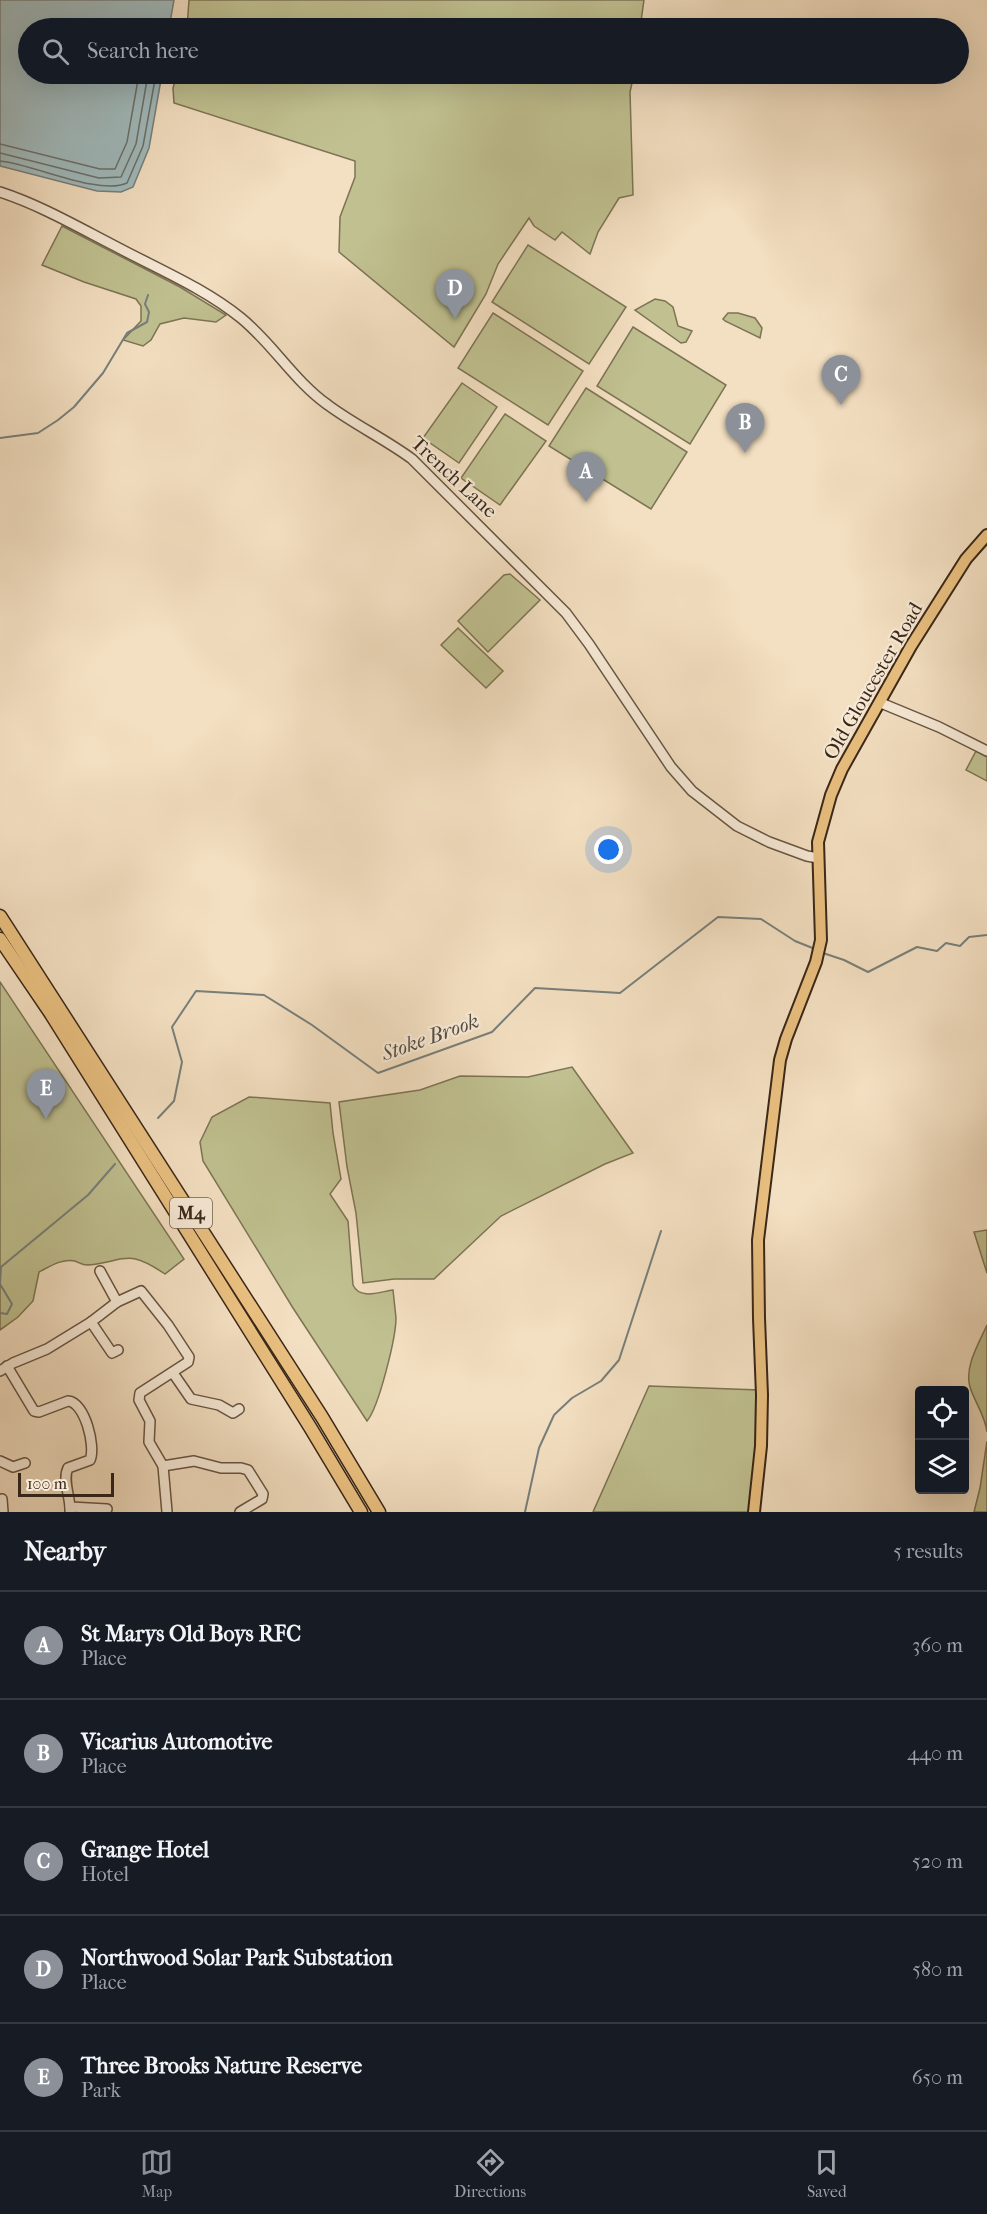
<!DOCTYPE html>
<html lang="en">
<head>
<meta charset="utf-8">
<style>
  body { margin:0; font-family:"IM FELL French Canon",serif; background:#20242c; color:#f1f3f6 }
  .controls { position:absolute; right:18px; bottom:18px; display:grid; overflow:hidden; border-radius:6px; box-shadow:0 6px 24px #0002 }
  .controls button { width:54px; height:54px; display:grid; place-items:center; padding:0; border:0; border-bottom:2px solid #363941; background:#171b24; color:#f1f3f6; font:30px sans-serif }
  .scale { position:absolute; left:18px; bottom:15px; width:96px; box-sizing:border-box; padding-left:6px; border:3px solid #392718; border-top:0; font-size:16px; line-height:21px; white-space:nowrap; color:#392718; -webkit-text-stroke:4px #f7ead7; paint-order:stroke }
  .you { position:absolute; left:609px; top:850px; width:21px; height:21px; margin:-15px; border:4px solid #fff; border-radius:50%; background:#1a73e8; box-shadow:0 0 0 9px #1a73e833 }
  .badge { display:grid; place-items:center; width:39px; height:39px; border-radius:50%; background:#8c9099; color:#fff; font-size:20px; font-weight:700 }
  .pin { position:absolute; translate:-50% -50px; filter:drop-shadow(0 2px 3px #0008) }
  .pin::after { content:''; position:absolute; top:32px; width:21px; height:18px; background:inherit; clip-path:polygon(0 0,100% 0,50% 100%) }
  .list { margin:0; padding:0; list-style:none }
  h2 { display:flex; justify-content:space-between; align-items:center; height:78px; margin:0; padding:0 24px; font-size:26px }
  h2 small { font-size:20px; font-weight:400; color:#9ea1a6 }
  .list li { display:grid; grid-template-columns:39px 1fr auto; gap:18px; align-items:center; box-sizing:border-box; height:108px; padding:0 24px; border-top:2px solid #363941 }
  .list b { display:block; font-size:22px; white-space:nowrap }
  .list p { margin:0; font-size:20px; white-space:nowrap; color:#9ea1a6 }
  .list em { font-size:20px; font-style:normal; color:#9ea1a6 }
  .icon { flex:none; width:33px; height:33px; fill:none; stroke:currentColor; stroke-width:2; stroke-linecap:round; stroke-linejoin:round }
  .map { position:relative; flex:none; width:987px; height:1512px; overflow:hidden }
  .search { position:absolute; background:#171b24; box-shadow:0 6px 24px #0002; left:18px; right:18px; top:18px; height:66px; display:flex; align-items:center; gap:15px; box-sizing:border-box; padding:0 21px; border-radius:33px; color:#9ea1a6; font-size:22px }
  .sheet { height:618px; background:#171b24 }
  nav { display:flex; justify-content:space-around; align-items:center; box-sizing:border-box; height:84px; border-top:2px solid #363941; background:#171b24; font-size:16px; color:#9ea1a6 }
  nav a { display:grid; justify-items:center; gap:3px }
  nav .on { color:#8c9099 }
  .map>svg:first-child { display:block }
  .green { fill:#c0c090; stroke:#7c7454; stroke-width:1.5 }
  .water { fill:#a0babd; stroke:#777f7b; stroke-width:1.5 }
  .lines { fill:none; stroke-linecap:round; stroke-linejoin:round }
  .shore { stroke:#6c706a; stroke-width:1.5 }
  .stream { stroke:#777f7b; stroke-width:2 }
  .minor-casing { stroke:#685542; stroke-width:12 }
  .major-casing { stroke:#392718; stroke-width:14 }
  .highway-casing { stroke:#392718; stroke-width:15 }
  .minor { stroke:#f7ead7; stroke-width:9 }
  .major { stroke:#eac080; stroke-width:10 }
  .highway { stroke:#eac080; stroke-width:12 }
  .labels { text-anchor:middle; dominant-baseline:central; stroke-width:4.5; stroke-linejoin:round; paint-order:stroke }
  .shield { fill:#f7ead7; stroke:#726251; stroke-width:1.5 }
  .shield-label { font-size:18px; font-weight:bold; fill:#392718 }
  .street-label { font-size:20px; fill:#392718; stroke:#f7ead7 }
  .water-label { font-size:21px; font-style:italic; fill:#534c41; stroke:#f7ead7 }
</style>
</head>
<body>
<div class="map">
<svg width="987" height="1512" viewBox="0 0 987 1512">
  <rect width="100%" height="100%" fill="#f3dfc1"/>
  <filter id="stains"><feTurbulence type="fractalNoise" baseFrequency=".00333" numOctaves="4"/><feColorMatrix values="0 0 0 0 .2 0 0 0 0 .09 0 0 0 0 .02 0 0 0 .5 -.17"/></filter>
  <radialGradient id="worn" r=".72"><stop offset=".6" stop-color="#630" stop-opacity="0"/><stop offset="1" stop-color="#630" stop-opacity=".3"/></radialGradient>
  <g class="green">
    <path d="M189,0h455l-4,28h-453z"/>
    <path d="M177,74h457l-4,18 3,103 -14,3 -21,34 -8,22 -28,-22 -7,8 -21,-14 -5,-8 -31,46 -12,30 -32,53 -115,-95 1,-35 15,-40v-16l-181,-58 -1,-15z"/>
    <path d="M62,226l118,61 46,28 -10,7 -32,-4 -24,6 -9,16 -8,6 -20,-6 18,-19v-15l-5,-7 -52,-17 -42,-17z"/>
    <path d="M528,245l98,62 -37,57 -97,-62z"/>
    <path d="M655,299l10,2 8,6 5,19 14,5 -6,11 -5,1 -46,-33z"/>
    <path d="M493,313l90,58 -35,54 -90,-57z"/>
    <path d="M728,313h10l17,5 7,10 -2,10 -35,-17 -2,-2z"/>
    <path d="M633,327l93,58 -36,59 -93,-58z"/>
    <path d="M462,383l35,24 -38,56 -36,-25z"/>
    <path d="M586,388l101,64 -36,57 -102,-63z"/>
    <path d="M505,414l41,27 -46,64 -39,-27z"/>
    <path d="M510,574l30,26 -52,52 -30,-31 46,-46z"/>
    <path d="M458,628l45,43 -17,17 -45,-43z"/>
    <path d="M976,751l11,6v24l-21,-11z"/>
    <path d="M0,982l184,277 -19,15c-39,-26 -38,-13 -77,-9 -6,0 -8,-2 -13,-4 -13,-3 -26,6 -36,11l-6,29 -15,16 -18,13z"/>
    <path d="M572,1067l61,86 -28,11 -104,52 -67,63h-40l-31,4 -7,-70 -9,-46 -8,-65 81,-12 40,-14 68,1z"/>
    <path d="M249,1097l81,6 3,30 8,46 -11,15 18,27 5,64c7,15 26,7 40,5 1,9 2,19 3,28 0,19 -17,89 -29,103l-74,-113 -90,-147 -3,-19 12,-25z"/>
    <path d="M987,1230v43l-13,-41z"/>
    <path d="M987,1325v107c-2,-17 -12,-29 -17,-45 -6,-20 9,-44 17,-62z"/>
    <path d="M649,1386l110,4 -5,122h-161z"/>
    <path d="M987,1441v71h-13l6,-24z"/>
  </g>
  <path class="water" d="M0,0h174l-5,28h-141v46h134l-13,74 -16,39 -12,5 -24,-1 -97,-25z"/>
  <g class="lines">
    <g class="shore">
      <path d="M0,144l100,25h15l12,-27 12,-68"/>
      <path d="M0,153l99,25 22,-1 15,-33 12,-70"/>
      <path d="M0,161c33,3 99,35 127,22l16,-37 13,-72"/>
    </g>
    <g class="stream">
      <path d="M0,438l38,-5 20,-13 16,-13 29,-34 24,-40 20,-11 2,-10 -4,-8 3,-9"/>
      <path d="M823,953l21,7 24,12 49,-25 20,4 9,-8 14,3 9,-9 18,-2"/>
      <path d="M158,1118l16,-17 8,-39 -10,-35 24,-36 68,4 48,30 66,48 114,-41 43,-44 85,5 98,-76 43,2 34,22 20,8"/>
      <path d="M987,1253v4"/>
      <path d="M0,1313l7,1 5,-10 -12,-20 1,-17 87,-72 27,-31"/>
      <path d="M525,1512l14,-64 15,-33 18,-17 29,-17 18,-21 42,-129"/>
    </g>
    <g class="minor-casing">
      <g id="minor">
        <path d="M0,192c40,13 78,35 115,54 43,23 89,42 126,72 32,26 53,63 87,87 27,20 57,34 84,54l154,154 23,31 82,123 21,24 45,35 32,16 38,14 11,2"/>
        <path d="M881,703l58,24 48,24"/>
        <path d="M100,1271l17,31"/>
        <path d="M91,1322l21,31 6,-3"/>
        <path d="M7,1366l27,45 5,1 29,-11c17,1 28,46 22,59l-22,8c-6,12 3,30 2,44"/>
        <path d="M0,1371l13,-8 34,-14 44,-27 26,-20 24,-11 27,34 21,32 -1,5 -48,31 -1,7 11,21 -1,21 14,24 4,46"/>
        <path d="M173,1373l18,26 28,6 14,8 6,-4"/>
        <path d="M0,1461l13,6 12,-4"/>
        <path d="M163,1466l31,-5 27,7h20l7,2 15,24 -1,5 -22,13"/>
        <path d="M2,1499l1,13"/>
        <path d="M70,1507l37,2"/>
      </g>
    </g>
    <g class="major-casing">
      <path id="major" d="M754,1512l7,-66 1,-51 -3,-77 -1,-78 22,-180 6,-21 30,-77 5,-22 -3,-98 13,-47 11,-26 69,-123 55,-87 21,-24"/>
    </g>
    <g class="highway-casing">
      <g id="highway">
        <path d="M0,916l322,501 57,95"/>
        <path d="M0,939l51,75 259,413 51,85"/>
      </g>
    </g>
    <use href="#minor" class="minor"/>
    <use href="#major" class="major"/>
    <use href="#highway" class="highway"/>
  </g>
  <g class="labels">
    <rect class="shield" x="170" y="1198" width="42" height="30" rx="4.5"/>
    <g class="shield-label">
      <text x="191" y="1213">M4</text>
    </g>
    <g class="street-label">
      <text transform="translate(454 477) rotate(43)">Trench Lane</text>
      <text transform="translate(873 681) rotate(-60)">Old Gloucester Road</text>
    </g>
    <g class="water-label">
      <text transform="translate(430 1037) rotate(-20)">Stoke Brook</text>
    </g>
  </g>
  <rect width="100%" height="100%" filter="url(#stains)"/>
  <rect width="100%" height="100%" fill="url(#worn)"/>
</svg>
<div class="controls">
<button><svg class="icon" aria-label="locate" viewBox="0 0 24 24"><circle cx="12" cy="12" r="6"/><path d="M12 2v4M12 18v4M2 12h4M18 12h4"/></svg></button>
<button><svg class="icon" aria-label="layers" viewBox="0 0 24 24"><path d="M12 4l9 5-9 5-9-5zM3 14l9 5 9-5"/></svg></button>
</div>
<div class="scale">100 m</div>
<div class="you"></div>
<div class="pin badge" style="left:586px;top:502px">A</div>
<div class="pin badge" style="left:745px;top:453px">B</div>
<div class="pin badge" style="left:841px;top:405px">C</div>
<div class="pin badge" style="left:455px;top:319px">D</div>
<div class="pin badge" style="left:46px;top:1119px">E</div>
<div class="search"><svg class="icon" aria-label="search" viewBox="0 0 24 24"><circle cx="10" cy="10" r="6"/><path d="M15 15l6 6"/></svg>Search here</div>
</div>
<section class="sheet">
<h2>Nearby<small>5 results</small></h2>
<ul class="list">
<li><span class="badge">A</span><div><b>St Marys Old Boys RFC</b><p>Place</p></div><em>360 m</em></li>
<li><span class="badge">B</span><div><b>Vicarius Automotive</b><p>Place</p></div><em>440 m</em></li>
<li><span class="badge">C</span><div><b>Grange Hotel</b><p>Hotel</p></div><em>520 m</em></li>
<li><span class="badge">D</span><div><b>Northwood Solar Park Substation</b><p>Place</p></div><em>580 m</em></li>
<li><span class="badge">E</span><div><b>Three Brooks Nature Reserve</b><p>Park</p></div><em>650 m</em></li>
</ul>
</section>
<nav>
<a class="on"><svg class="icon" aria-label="map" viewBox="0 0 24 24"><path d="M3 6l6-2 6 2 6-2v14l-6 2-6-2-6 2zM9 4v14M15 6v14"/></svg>Map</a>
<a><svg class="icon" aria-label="directions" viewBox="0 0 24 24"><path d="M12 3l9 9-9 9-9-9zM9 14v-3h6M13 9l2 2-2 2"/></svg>Directions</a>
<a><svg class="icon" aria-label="saved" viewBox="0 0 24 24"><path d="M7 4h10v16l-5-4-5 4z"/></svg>Saved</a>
</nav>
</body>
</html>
